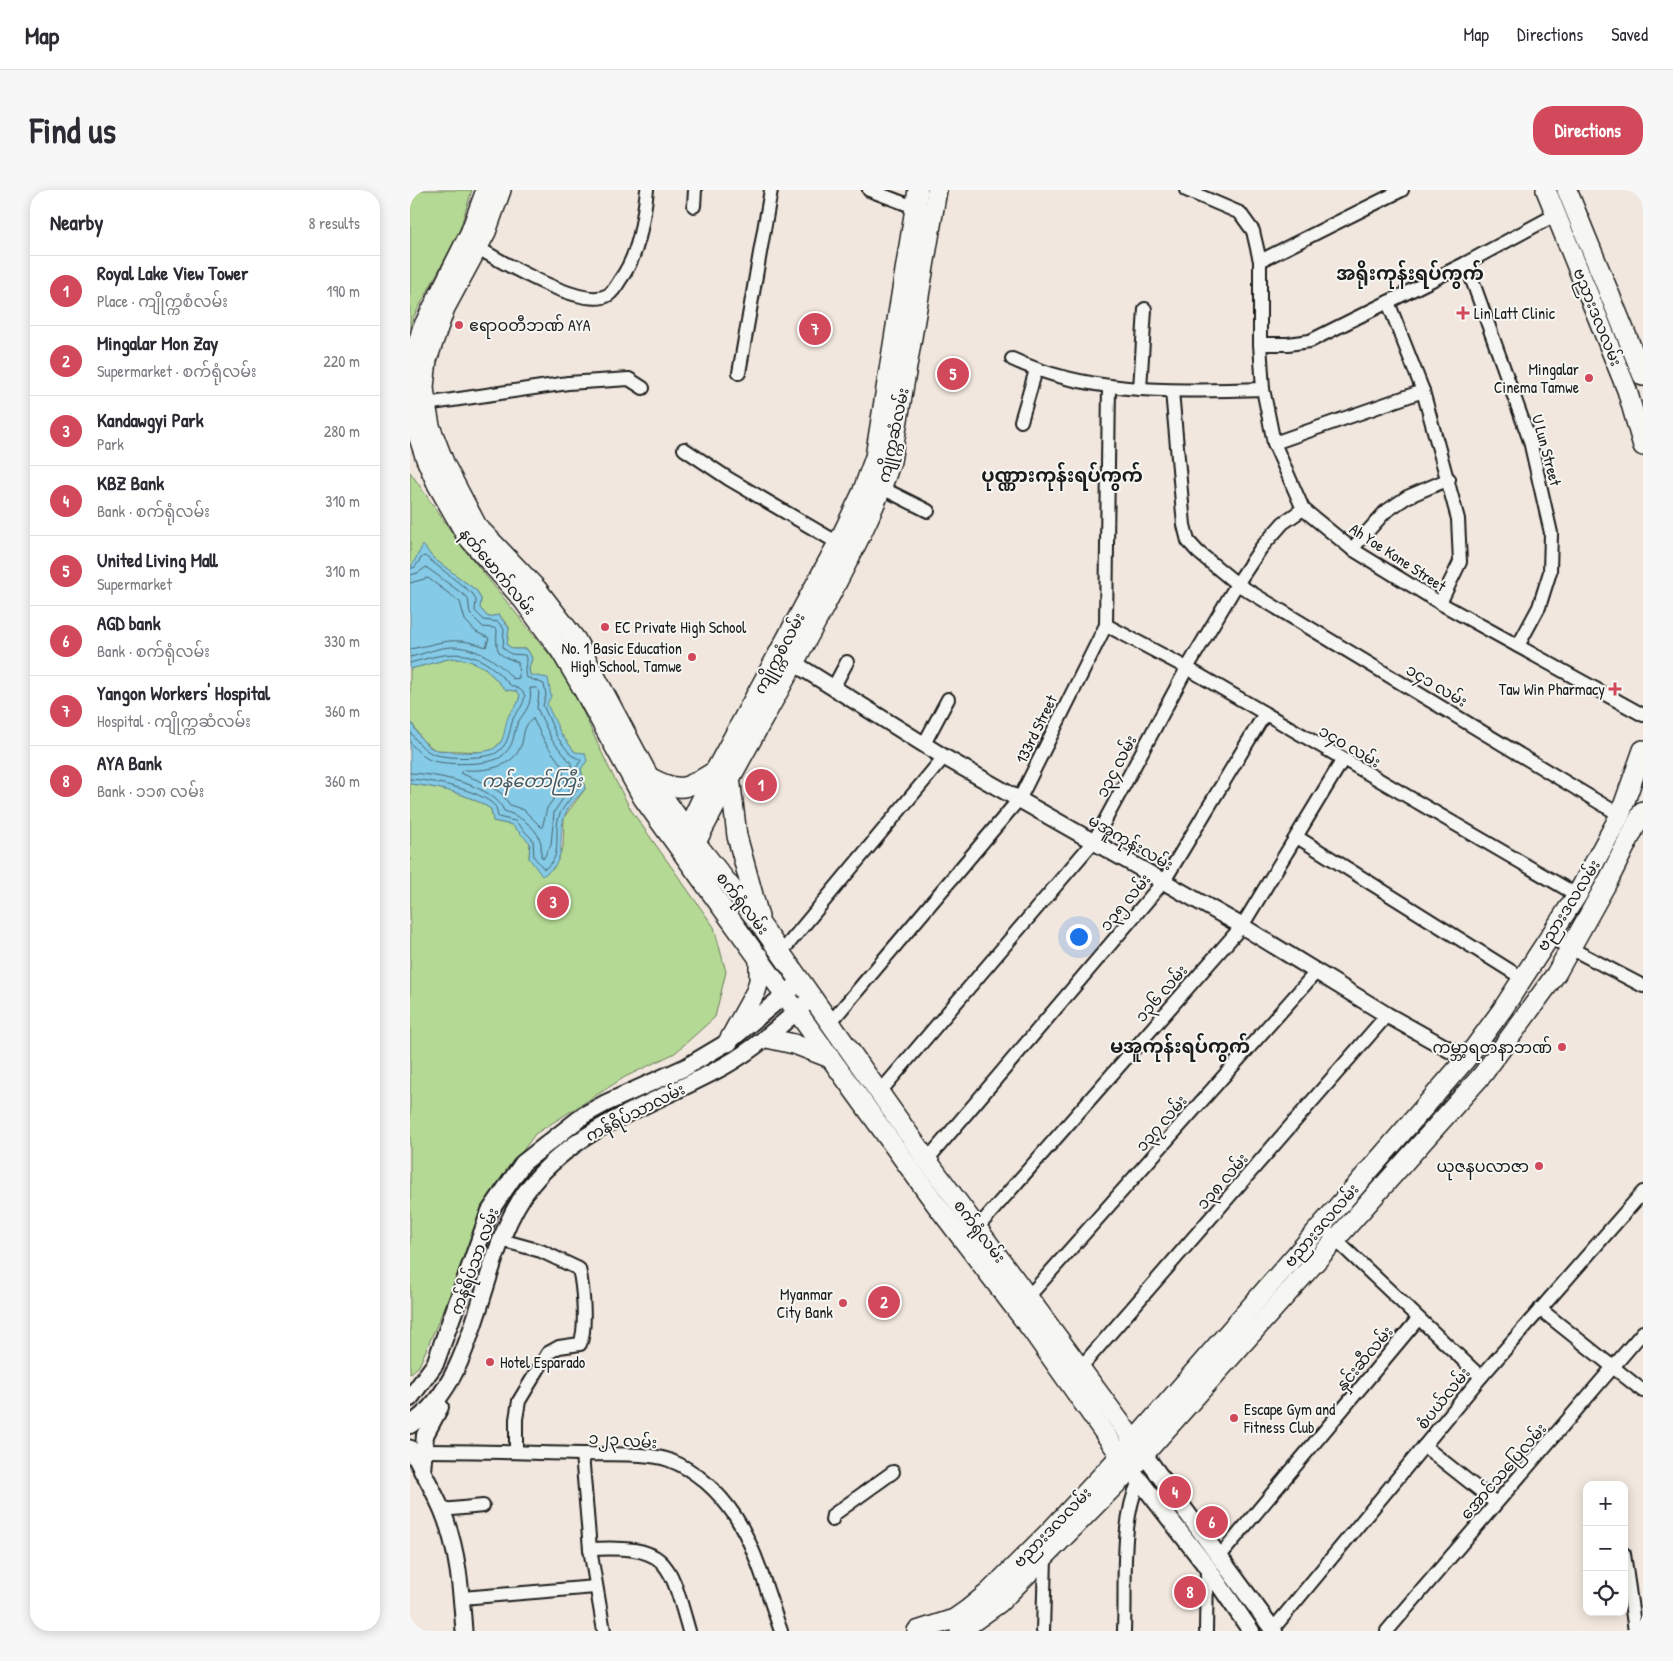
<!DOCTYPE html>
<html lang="en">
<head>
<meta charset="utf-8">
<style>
  body { margin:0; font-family:"Patrick Hand","Noto Sans Myanmar",sans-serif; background:#f7f7f7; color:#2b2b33 }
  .controls { position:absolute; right:15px; bottom:15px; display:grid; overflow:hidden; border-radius:10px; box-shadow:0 2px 12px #0003 }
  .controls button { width:45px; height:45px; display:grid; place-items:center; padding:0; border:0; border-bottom:1px solid #e1e1e2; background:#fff; color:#2b2b33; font:25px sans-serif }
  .you { position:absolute; left:668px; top:746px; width:18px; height:18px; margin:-12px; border:4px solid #fff; border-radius:50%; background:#1a73e8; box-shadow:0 0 0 8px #1a73e833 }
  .badge { display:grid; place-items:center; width:32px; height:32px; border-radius:50%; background:#d1495b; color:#fff; font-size:16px; font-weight:700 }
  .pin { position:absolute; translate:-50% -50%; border:2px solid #fff; box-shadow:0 1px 5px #0006 }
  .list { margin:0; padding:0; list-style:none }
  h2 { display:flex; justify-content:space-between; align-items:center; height:65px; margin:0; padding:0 20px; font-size:21px }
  h2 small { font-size:16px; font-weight:400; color:#7c7c81 }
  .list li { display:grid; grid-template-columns:32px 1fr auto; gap:15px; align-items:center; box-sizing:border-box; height:70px; padding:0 20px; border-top:1px solid #e1e1e2 }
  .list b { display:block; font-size:19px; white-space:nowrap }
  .list p { margin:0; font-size:16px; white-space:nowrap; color:#7c7c81 }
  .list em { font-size:16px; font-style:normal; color:#7c7c81 }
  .icon { flex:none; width:28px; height:28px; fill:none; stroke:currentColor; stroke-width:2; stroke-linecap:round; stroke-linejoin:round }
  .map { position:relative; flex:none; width:1233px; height:1441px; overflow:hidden; border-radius:20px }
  header { display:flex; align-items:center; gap:30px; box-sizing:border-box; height:70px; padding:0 25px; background:#fff; border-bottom:1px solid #e1e1e2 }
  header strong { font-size:24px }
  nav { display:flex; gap:28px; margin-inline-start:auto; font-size:18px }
  .intro { display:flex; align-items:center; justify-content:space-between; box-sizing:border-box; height:120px; padding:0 30px }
  h1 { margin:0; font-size:35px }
  .button { padding:12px 22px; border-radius:20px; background:#d1495b; color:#fff; font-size:18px; font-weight:700 }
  main { display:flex; gap:30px; padding:0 30px }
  aside { flex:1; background:#fff; border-radius:20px; box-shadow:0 2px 12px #0003 }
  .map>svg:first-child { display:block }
  .green { fill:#b4d994; stroke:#687a58 }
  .water { fill:#85cae6; stroke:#5b8495 }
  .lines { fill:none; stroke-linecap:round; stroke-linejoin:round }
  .shore { stroke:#46626d; stroke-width:1 }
  .minor-casing { stroke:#1c1c1c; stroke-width:16 }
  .tertiary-casing { stroke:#1c1c1c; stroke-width:19 }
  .secondary-casing { stroke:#1c1c1c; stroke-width:20 }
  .primary-casing { stroke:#1c1c1c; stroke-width:22 }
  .minor { stroke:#f6f6f2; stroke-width:12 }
  .tertiary { stroke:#f6f6f2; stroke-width:15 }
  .secondary { stroke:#f6f6f2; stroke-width:16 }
  .primary { stroke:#f6f6f2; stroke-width:19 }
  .poi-dot { fill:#d1495b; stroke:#f6f6f2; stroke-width:2 }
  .labels { text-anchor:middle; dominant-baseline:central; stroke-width:4; stroke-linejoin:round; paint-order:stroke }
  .poi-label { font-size:16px; fill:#1c1c1c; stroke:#f6f6f2; text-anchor:end }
  .street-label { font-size:16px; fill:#1c1c1c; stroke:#f6f6f2 }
  .water-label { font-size:18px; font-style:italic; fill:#415963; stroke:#f6f6f2 }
  .quarter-label { font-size:19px; font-weight:bold; fill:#1c1c1c; stroke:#f6f6f2 }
</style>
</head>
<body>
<header>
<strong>Map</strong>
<nav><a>Map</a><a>Directions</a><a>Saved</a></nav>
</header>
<div class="intro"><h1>Find us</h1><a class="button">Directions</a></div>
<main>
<aside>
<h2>Nearby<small>8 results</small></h2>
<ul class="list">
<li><span class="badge">1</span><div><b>Royal Lake View Tower</b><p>Place · ကျိုက္ကစံလမ်း</p></div><em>190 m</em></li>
<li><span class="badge">2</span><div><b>Mingalar Mon Zay</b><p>Supermarket · စက်ရုံလမ်း</p></div><em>220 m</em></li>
<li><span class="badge">3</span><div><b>Kandawgyi Park</b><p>Park</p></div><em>280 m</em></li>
<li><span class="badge">4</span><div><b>KBZ Bank</b><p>Bank · စက်ရုံလမ်း</p></div><em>310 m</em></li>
<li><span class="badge">5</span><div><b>United Living Mall</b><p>Supermarket</p></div><em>310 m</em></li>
<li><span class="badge">6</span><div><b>AGD bank</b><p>Bank · စက်ရုံလမ်း</p></div><em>330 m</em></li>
<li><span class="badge">7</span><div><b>Yangon Workers' Hospital</b><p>Hospital · ကျိုက္ကဆံလမ်း</p></div><em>360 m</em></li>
<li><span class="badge">8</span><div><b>AYA Bank</b><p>Bank · ၁၁၈ လမ်း</p></div><em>360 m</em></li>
</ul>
</aside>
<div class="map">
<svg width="1233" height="1441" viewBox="0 0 1233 1441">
  <rect width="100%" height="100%" fill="#f1e7de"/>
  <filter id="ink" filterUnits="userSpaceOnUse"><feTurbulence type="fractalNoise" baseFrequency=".02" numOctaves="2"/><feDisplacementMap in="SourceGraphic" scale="10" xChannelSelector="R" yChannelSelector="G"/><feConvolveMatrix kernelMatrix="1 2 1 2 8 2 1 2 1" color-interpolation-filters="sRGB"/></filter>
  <g filter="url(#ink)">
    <g class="green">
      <path d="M0,0h62l-14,45 -45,83 -3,10z"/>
      <path d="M0,282l50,72 106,131 43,93 22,42 83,117 12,45 -11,45 -40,36 -50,24 -90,57 -47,65 -20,54 -49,113 -9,8v-590c28,3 57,9 81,25l2,12 19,4 18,18 -1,15 24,11 10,-22 1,-30 21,-28 -4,-21 -6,-16 -14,-18 -31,-59 -1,-7 3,-10 -5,-9h-14l-6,-4 2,-18 -10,-12 -11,2 -8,-9 1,-9 -4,-8 -44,-33 -10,-12 -13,23z"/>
      <path d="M42,468l18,3 15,7 21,22 10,1 4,4 -3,12 -7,7 -7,25 -9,10 -10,3 -49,-2 -13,-10 -12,-20v-51z"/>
    </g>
    <path class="water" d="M13,355l10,13 44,33 4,8 -1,9 8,9 11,-2 10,13 -2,17 6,4h14l5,9 -3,10 1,7 18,3 3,18 -4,8 14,30 14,18 10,1 2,8 -6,8 4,20c-7,8 -19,19 -21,29 -7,24 5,43 -22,58l-13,-18 1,-15 -18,-18 -19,-4 -2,-12c-24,-16 -53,-22 -81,-25v-64c6,11 11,21 21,28 9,5 52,6 62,1 14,-8 10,-22 16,-34 5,-9 8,-6 11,-20l-4,-4 -10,-1 -21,-22 -15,-7 -18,-3 -42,11v-100z"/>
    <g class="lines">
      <g class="shore">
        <path d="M0,379l5,-2 7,-10 3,-1 48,38 3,6 -1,11 9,9 14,2 6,7 -1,19 8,6 14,1c3,6 -2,14 1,22l18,7 2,11 -3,10 14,32 14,18 10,5 -5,8 3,20c-6,8 -15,17 -19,26 -8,16 5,44 -16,55l-10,-12 -1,-17 -18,-19 -17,-4c-1,-4 -1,-9 -3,-11 -14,-16 -65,-26 -85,-27"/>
        <path d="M0,385l8,-2 8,-6 42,31 2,16 13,13 11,1 3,2c-1,22 -1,25 21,32l1,16 -6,1c-14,-18 -37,-32 -61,-32 -13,0 -28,7 -42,10"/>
        <path d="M0,393l18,-5 32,24 5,18 11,12 13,6 -3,9c-34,-12 -43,-4 -76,2"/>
        <path d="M0,473c42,-12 66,-17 98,20 5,6 13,3 17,13 -3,14 -8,14 -12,23 -4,13 -4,26 -17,34 -10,6 -54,6 -65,0 -9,-5 -16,-13 -21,-22"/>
        <path d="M123,529l13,25 16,22 3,17 -18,25 -5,20 -18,-18 -14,-5 -9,-12 -16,-10 -25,-10 3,-3c22,1 51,-1 59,-27 2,-9 2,-19 11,-24z"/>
        <path d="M0,552c5,7 12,14 20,18 14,5 61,6 72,-4 16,-14 9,-24 18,-37 8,-11 12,-17 10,-31h7l2,5 -2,15 15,32 19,23 1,22 -18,27 -3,33 -8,14 -2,-3c0,-5 1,-11 -1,-16 -5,-15 -23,-25 -36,-29 -9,-26 -69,-37 -94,-38"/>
      </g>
      <g class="minor-casing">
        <g id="minor">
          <path d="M459,0l53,20"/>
          <path d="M776,0l54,23 13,18 7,30v83l3,45 11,54 29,66 49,40 88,54 203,112"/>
          <path d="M284,16l1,-16"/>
          <path d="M68,58c24,14 105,62 130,47 5,-3 9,-10 12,-15 19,-26 23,-58 27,-90"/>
          <path d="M850,71l142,-71"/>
          <path d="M1056,73l64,178 21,92 -1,39 -11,35 -21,39"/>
          <path d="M978,112l35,89 35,128 2,43 -20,41"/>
          <path d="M850,154h28l22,-3 156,-78 91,-49"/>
          <path d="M602,169c79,37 167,32 251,30"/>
          <path d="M329,183l32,-183"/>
          <path d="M730,199l5,-80"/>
          <path d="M762,201l12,134 4,16 10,11 39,32 383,231"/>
          <path d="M9,215l149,-22 61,-4 14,9"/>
          <path d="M611,231l15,-51"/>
          <path d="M864,253l149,-52"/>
          <path d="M274,259l45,30 109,64"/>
          <path d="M472,298l46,23"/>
          <path d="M942,359l33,-37 22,-15 42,-18"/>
          <path d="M696,435l81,43 390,227"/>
          <path d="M423,498l14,-26"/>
          <path d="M514,554l24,-45"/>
          <path d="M887,647l225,141"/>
          <path d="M1139,747l94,49"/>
          <path d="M370,764l164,-197"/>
          <path d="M420,833l190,-225 86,-173 3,-239"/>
          <path d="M469,903l215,-252 93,-173 50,-84 24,-36 22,-25 20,-14"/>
          <path d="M517,970l237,-279 100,-166"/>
          <path d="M910,1035l161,152"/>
          <path d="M568,1037l264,-301 100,-165"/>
          <path d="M91,1050l40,11 38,18c4,17 8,59 1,75l-21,3 -11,6 -29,48 -3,18v32"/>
          <path d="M619,1106l288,-325"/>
          <path d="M1130,1119l103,82"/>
          <path d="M671,1177l306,-352"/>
          <path d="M1014,1256l72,57"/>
          <path d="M14,1261c54,0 108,2 162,3 25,1 61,-2 83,6 27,10 50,32 66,56 22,34 32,77 46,115"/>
          <path d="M172,1264l8,95 14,82"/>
          <path d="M32,1320l41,-4"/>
          <path d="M422,1330l1,-5 60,-43"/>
          <path d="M180,1359c79,-4 79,12 99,82"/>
          <path d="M1214,1364l11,77"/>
          <path d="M810,1366l198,-237"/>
          <path d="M52,1408l133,-11"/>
          <path d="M863,1439l208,-252 162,-185"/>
          <path d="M633,1441l2,-74"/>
          <path d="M714,1441c2,-46 -4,-109 15,-150"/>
          <path d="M796,1441l1,-64"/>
          <path d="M977,1441l256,-299"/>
        </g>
      </g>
      <g class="tertiary-casing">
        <g id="tertiary">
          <path d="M376,468l158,99 298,169 145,89 79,44"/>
          <path d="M0,1258c11,20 23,41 32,62 16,38 19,80 22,121"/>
        </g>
      </g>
      <g class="secondary-casing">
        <g id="secondary">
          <path d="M0,1208l25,-34 55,-153 33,-48 61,-48 22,-12 80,-36 42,-25 66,-55"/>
          <path d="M0,1235c73,-48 67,-173 121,-240 50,-62 128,-82 195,-120 32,-18 58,-43 86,-67"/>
          <path d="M727,1255l137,186"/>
          <path d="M714,1270l83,107 44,64"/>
          <path d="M12,1281l3,-36 15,-28"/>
        </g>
      </g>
      <g class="primary-casing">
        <g id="primary">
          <path d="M76,0l-16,43 -48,96 -9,32 -2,23 3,39 12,36 11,25 29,51 57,65 37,50 19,32 64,116 292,405 96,126 89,126"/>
          <path d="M91,0l-15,42 -41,76 -18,52 -3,27 2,17 4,22 15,39 32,61 60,63 39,51 73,137 47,66 65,82 166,235 207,281"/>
          <path d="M1136,0l81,200 16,56"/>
          <path d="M1157,0l76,186"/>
          <path d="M320,587l7,59 22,81"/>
          <path d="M241,588c30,16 37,10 64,-7"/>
          <path d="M273,648l32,-67 123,-228 24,-50 13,-36 43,-267"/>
          <path d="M281,662c42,-82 89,-161 132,-243 25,-48 51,-96 68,-148l46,-271"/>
          <path d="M357,848l27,6 36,14"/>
          <path d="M318,852l28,-51 3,-10v-24"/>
          <path d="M507,1441l37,-12 13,-9 22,-18 62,-62 83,-89 332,-382 36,-49 75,-115 43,-80 23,-65"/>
          <path d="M550,1441l39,-28 132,-134 352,-395 73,-100 53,-95 34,-68"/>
        </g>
      </g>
      <use href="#minor" class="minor"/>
      <use href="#tertiary" class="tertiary"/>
      <use href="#secondary" class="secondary"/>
      <use href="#primary" class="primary"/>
    </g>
  </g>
  <g class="poi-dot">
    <path d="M1050.5 115.5h5v5h5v5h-5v5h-5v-5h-5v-5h5z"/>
    <circle cx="49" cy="135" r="5"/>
    <circle cx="1179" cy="188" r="5"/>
    <circle cx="195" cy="437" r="5"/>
    <circle cx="282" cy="467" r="5"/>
    <path d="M1202.5 491.5h5v5h5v5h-5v5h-5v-5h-5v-5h5z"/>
    <circle cx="1152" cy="857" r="5"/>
    <circle cx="1129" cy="976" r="5"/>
    <circle cx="433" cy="1113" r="5"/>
    <circle cx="80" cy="1172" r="5"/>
    <circle cx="824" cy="1228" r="5"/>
  </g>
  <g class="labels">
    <g class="poi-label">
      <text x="1064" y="123" text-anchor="start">Lin Latt Clinic</text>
      <text x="59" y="135" text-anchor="start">ဧရာဝတီဘဏ် AYA</text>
      <text x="1169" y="179">Mingalar<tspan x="1169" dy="18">Cinema Tamwe</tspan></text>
      <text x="205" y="437" text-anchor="start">EC Private High School</text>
      <text x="272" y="458">No. 1 Basic Education<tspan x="272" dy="18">High School, Tamwe</tspan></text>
      <text x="1195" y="499">Taw Win Pharmacy</text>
      <text x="1142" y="857">ကမ္ဘာ့ရတနာဘဏ်</text>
      <text x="1119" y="976">ယုဇနပလာဇာ</text>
      <text x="423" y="1104">Myanmar<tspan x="423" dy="18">City Bank</tspan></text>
      <text x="90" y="1172" text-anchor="start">Hotel Esparado</text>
      <text x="834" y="1219" text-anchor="start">Escape Gym and<tspan x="834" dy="18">Fitness Club</tspan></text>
    </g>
    <g class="street-label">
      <text transform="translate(1188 127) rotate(68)">ဗညားဒလလမ်း</text>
      <text transform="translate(483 245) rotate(-78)">ကျိုက္ကဆံလမ်း</text>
      <text transform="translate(1137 260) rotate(75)">U Lun Street</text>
      <text transform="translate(988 367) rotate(33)">Ah Yoe Kone Street</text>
      <text transform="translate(88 381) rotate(50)">နတ်မောက်လမ်း</text>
      <text transform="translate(369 463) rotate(-62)">ကျိုက္ကစံလမ်း</text>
      <text transform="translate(1027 495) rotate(31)">၁၄၁ လမ်း</text>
      <text transform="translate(626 539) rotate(-64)">133rd Street</text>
      <text transform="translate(940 556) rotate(30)">၁၄၀ လမ်း</text>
      <text transform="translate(706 576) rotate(-62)">၁၃၄ လမ်း</text>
      <text transform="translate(721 652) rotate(30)">မအူကုန်းလမ်း</text>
      <text transform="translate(715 712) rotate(-50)">၁၃၅ လမ်း</text>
      <text transform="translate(333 713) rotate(52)">စက်ရုံလမ်း</text>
      <text transform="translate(1158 715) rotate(-58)">ဗညားဒလလမ်း</text>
      <text transform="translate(751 803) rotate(-49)">၁၃၆ လမ်း</text>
      <text transform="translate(225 922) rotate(-27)">ကန်ရိပ်သာလမ်း</text>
      <text transform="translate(751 933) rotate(-49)">၁၃၇ လမ်း</text>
      <text transform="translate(812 991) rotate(-49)">၁၃၈ လမ်း</text>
      <text transform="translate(911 1035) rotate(-49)">ဗညားဒလလမ်း</text>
      <text transform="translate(570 1041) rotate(53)">စက်ရုံလမ်း</text>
      <text transform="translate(64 1071) rotate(-70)">ကန်ရိပ်သာ လမ်း</text>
      <text transform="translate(954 1168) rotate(-50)">နှင်းဆီလမ်း</text>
      <text transform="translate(1033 1208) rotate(-51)">စံပယ်လမ်း</text>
      <text transform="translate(213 1250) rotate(4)">၁၂၃ လမ်း</text>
      <text transform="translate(1093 1281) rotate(-49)">အောင်သပြေလမ်း</text>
      <text transform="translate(642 1337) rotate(-46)">ဗညားဒလလမ်း</text>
    </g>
    <g class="water-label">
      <text x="122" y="590">ကန်တော်ကြီး</text>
    </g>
    <g class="quarter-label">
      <text x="1000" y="83">အရိုးကုန်းရပ်ကွက်</text>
      <text x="652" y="285">ပုဏ္ဏားကုန်းရပ်ကွက်</text>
      <text x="770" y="856">မအူကုန်းရပ်ကွက်</text>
    </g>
  </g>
</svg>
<div class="controls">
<button>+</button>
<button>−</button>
<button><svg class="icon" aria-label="locate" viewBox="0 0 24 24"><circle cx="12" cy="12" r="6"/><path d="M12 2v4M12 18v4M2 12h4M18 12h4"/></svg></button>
</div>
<div class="you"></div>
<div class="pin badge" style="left:351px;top:595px">1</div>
<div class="pin badge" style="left:474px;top:1112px">2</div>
<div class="pin badge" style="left:143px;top:712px">3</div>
<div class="pin badge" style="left:765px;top:1302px">4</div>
<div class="pin badge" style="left:543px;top:184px">5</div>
<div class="pin badge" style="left:802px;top:1332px">6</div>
<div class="pin badge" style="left:405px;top:139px">7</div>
<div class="pin badge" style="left:780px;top:1402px">8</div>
</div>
</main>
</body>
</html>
